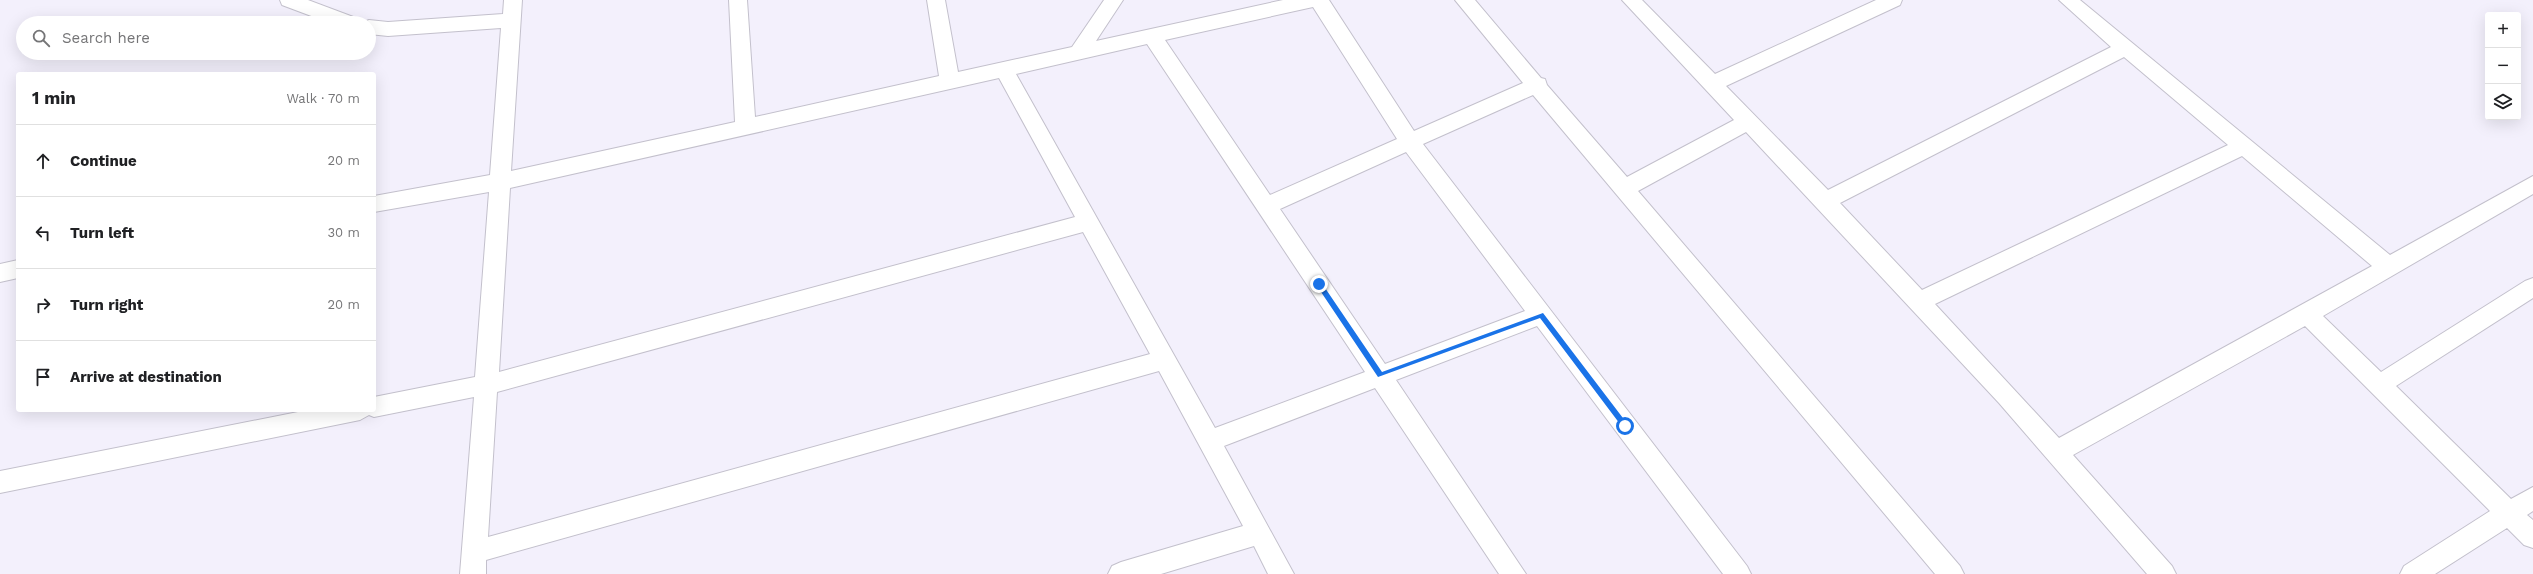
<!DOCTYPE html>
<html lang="en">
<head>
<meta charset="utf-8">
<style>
  body { margin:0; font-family:"Work Sans",sans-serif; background:#f6f6f6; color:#202124 }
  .controls { position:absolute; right:12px; top:12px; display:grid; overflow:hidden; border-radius:4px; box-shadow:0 4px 16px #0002 }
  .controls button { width:36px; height:36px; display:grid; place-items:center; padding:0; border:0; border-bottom:1px solid #e0e0e0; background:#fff; color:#202124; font:20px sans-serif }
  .stop { position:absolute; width:12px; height:12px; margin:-9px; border:3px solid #1a73e8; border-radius:50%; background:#fff }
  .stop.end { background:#1a73e8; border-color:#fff; box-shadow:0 1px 4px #0008 }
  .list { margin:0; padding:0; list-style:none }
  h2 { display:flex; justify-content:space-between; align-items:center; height:52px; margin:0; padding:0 16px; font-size:17px }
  h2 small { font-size:13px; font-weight:400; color:#757577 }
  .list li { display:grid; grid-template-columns:26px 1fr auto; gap:12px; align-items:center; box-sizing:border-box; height:72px; padding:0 16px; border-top:1px solid #e0e0e0 }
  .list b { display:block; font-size:15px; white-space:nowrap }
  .list em { font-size:13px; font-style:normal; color:#757577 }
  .icon { flex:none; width:22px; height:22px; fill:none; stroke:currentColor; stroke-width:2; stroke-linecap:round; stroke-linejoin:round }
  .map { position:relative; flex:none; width:2533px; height:574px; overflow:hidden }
  .search { position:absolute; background:#fff; box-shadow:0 4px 16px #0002; left:16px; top:16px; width:360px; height:44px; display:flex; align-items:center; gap:10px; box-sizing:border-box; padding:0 14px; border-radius:22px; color:#757577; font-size:15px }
  .panel { position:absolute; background:#fff; box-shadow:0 4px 16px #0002; left:16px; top:72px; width:360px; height:340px; border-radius:4px }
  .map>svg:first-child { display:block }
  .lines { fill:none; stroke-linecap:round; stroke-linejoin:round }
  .street-casing { stroke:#c3c0cc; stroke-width:2 }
  .street { fill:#fff; fill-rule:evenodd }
  .route { fill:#1a73e8 }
</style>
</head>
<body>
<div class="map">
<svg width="2533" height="574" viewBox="0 0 2533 574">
  <rect width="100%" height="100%" fill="#f3f0fc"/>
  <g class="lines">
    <g class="street-casing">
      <g id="street">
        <path d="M280,0h28l48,18 3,5h-29l-48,-18z"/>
        <path d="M504,0h18l-11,171 224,-49 -6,-122h18l8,117 184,-41 -12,-76h18l13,72 114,-25 32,-47h19l-27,41 187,-41h46l85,131 109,-48 -68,-83h20l66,78 4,1 2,6 80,92 107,-57 -112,-120h20l73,74 161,-74h26l-2,5 -174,81 102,104 283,-143 -52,-47h21l310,255 143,-79v18l-210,122 58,56 144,-91 8,-3v20l-137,88 115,113 22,-12v24l-6,4 6,5v28l-9,-3 -17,-17 -72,46h-35l4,-8 86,-55 -185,-185 -232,129 99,111 4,8h-29l-148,-171 -253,-271 -108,59 322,375 4,8h-29l-402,-479 -110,49 324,422 4,8h-28l-186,-248 -141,54 130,194h-27l-124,-186 -151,58 70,128h-26l-14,-28 -93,28h-53l4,-8 9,-4 122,-36 -84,-155 -673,189v14h-26l14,-177 -100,20 -5,-2 -9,5 -360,73v-22l308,-61h66v-13l101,-20 14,-185 -115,20v-16l116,-21 11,-147 -113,8 -19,-2v-11h-7l7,-3 19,2 115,-8zM1313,7l84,132 -127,56 -105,-155zM1147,44l218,328 -150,56 -199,-354zM2124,57l104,88 -306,145 -82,-87zM999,78l76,139 -576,155 11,-184zM1406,152l119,159 -140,53 -105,-155zM2242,156l130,110 -313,172 -124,-134zM1083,232l67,122 -662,183 9,-145z"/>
        <path d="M18,260v18l-18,4v-18z"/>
      </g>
    </g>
    <use href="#street" class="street"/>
  </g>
  <path class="route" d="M1317,282h4l61,90 161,-59 86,113 -6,2 -83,-110 -162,59 -61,-91z"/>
</svg>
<div class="controls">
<button>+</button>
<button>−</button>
<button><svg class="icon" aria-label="layers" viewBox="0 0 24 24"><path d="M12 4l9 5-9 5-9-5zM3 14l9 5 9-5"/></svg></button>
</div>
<div class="stop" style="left:1625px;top:426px"></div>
<div class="stop end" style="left:1319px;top:284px"></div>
<div class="search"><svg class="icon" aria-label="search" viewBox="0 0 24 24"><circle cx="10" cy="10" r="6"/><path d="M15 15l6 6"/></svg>Search here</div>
<section class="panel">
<h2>1 min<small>Walk · 70 m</small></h2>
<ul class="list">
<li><svg class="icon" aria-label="ahead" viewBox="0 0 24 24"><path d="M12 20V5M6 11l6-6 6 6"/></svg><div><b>Continue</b></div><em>20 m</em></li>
<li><svg class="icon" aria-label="left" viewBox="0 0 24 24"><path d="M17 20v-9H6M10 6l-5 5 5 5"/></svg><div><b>Turn left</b></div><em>30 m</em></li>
<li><svg class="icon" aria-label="right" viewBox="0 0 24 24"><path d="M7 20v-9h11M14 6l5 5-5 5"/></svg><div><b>Turn right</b></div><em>20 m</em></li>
<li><svg class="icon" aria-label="arrive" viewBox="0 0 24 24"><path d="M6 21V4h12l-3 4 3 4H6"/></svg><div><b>Arrive at destination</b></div></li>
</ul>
</section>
</div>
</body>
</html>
